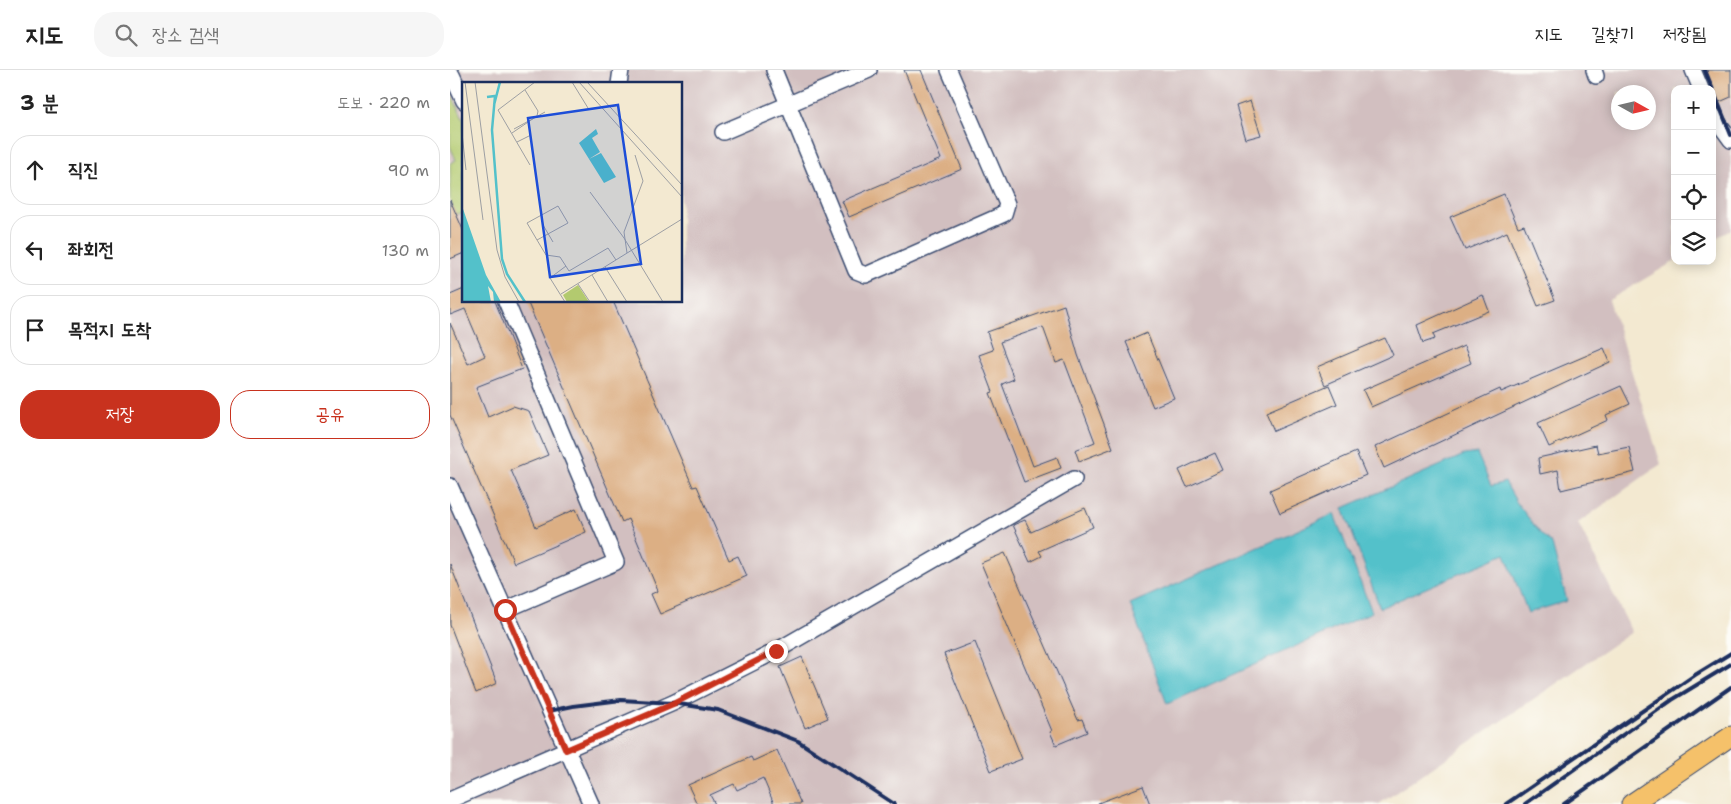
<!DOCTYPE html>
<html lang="ko">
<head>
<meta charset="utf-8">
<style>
  body { margin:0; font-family:"Shantell Sans","Poor Story",sans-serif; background:#f6f6f6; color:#222 }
  .controls { position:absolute; right:15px; top:15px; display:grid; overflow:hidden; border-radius:10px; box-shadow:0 2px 12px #0003 }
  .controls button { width:45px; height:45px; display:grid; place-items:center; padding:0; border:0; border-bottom:1px solid #e0e0e0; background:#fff; color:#222; font:25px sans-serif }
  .compass { position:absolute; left:1161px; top:15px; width:45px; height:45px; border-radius:50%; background:#fff; box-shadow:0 2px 12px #0003; rotate:98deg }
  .stop { position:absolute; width:15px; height:15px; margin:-11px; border:4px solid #c8321e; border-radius:50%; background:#fff }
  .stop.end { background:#c8321e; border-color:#fff; box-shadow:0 1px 5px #0008 }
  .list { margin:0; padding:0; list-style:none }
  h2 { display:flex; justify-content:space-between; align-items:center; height:65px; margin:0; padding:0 20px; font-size:21px }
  h2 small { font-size:16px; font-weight:400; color:#767676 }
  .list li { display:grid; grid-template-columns:32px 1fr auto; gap:15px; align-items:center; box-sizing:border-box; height:70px; margin:0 10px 10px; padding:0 10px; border:1px solid #e0e0e0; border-radius:20px }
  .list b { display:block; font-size:19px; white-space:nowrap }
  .list em { font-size:16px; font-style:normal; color:#767676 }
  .actions { display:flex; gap:10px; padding:15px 20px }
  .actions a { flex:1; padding:11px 0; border:1px solid #c8321e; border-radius:20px; text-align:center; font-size:18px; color:#c8321e }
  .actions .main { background:#c8321e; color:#fff }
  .icon { flex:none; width:28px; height:28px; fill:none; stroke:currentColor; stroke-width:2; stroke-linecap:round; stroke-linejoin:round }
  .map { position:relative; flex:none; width:1281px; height:734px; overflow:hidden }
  header { display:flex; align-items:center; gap:30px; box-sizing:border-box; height:70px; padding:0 25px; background:#fff; border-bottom:1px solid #e0e0e0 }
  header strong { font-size:24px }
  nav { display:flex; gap:28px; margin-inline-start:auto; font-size:18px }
  .search { width:350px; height:45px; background:#f6f6f6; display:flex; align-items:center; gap:12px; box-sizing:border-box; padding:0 18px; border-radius:20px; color:#767676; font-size:19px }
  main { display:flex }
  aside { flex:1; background:#fff }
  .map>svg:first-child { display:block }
  .industrial { fill:#d2bfc0; fill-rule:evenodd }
  .green { fill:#b3ca6f; stroke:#677c66 }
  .water { fill:#53c1ca; stroke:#377894 }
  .building { fill:#dcaf84 }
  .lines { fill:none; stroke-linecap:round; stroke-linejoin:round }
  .minor-casing { stroke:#3b4b6f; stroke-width:18 }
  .major-casing { stroke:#3b4b6f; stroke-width:21 }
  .minor { stroke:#fff; stroke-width:15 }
  .major { stroke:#f5c16b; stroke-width:19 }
  .rail { stroke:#1b2f5e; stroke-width:4 }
  .route { stroke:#c8321e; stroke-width:6 }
  .inset-river { fill:none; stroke:#53c1ca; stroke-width:2.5 }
  .inset-road { fill:none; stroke:#9d9fa3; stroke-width:1 }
  .view { fill:#1d4ed8; fill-opacity:0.15; stroke:#1d4ed8; stroke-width:2.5 }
  .inset-edge { fill:none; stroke:#1b2f5e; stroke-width:2.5 }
</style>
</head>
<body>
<header>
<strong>지도</strong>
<div class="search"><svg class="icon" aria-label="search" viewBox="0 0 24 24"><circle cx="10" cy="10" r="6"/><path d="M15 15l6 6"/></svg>장소 검색</div>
<nav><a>지도</a><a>길찾기</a><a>저장됨</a></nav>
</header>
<main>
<aside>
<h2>3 분<small>도보 · 220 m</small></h2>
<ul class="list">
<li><svg class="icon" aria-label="ahead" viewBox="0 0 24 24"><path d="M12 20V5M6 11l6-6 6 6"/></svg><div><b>직진</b></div><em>90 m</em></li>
<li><svg class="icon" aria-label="left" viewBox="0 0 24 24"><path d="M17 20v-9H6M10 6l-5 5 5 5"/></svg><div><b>좌회전</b></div><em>130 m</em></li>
<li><svg class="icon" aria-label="arrive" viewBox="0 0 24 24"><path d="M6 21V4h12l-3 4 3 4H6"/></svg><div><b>목적지 도착</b></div></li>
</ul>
<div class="actions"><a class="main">저장</a><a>공유</a></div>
</aside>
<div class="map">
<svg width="1281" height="734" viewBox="0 0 1281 734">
  <rect width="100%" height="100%" fill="#fdfcf7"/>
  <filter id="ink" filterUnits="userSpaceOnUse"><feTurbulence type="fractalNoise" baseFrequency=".02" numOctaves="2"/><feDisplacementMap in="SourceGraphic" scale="10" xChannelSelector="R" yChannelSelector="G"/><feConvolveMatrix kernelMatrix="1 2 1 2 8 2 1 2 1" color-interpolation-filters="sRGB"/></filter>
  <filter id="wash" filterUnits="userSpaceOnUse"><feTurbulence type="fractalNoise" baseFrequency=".0096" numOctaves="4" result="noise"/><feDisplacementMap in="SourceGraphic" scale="20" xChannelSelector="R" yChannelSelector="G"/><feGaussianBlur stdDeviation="1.12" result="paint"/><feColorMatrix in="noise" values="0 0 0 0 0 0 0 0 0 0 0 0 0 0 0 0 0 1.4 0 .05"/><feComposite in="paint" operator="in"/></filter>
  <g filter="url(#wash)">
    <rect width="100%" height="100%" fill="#f3e9d1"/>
    <path class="industrial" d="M0,0h1281v160l-19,10v-151h-37v172l-66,39 52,164 -83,59 54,109 -253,172h-929zM14,14h217v217h-217zM1168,22h30v30h-30z"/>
    <path class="green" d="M0,21l14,30v92l-8,1 -6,-14v-37l6,-3 -6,-14z"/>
    <g class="water">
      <path d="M1027,383l14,33 14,-4 12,21 24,31 11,10 15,57 -39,12 -23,-59 -125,54 -37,-100 121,-53z"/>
      <path d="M884,444l38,98 -205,92 -37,-100z"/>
    </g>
    <g id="blocks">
      <g class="building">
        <path d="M454,0h17l41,99 -113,48 -7,-16 99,-42z"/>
        <path d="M1253,0h28v27l-16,7 -3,-15h-2z"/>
        <path d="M800,31l11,34 -15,4 -10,-33z"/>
        <path d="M1054,124l14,33 6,-2 31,75 -17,6 -31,-74 -42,18 -15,-33z"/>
        <path d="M0,130l14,32v21l-14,6z"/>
        <path d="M14,219v12h31l27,68 -46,18 12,30 25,-11 16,5 19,44 -37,15 25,57 40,-18 10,23 -72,31 -64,-148v-92l18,41 17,-8 -20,-47 -15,6v-20z"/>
        <path d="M1033,225l6,16 -56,23 2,5 -12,4 -6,-18z"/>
        <path d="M77,231h86l80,186 4,-1 32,74 9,-4 9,20 -87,38 -9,-20 7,-3 -30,-72 -6,3z"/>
        <path d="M614,235l14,50 35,93 -34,13 -4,-11 20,-8 -31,-82 -8,3 -13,-36 -43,15 14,37 -12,5 31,82 24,-9 4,11 -37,14 -34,-89 3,-1 -14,-37 14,-5 -6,-18z"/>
        <path d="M697,263l27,65 -21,9 -27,-65z"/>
        <path d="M935,268l8,17 -68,30 -8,-18z"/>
        <path d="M1014,276l7,17 -100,44 -8,-17z"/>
        <path d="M1154,278l6,14 -226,106 -9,-21 125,-58 1,3z"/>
        <path d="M879,315l8,19 -63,27 -8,-19z"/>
        <path d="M1171,316l9,18 -24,11 2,5 -59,27 -11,-24z"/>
        <path d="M1146,375l2,8 31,-6 6,25 -74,18 -3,-20 -18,4 -2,-16z"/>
        <path d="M906,382l10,23 -86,38 -10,-23z"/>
        <path d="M765,383l8,17 -36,17 -8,-17z"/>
        <path d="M635,438l8,19 -54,24 3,5 -12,6 -17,-37 12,-5 6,12z"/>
        <path d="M555,483l73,167 4,-1 5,13 -31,13 -6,-13 2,-1 -71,-168z"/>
        <path d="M0,494l47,119 -21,10 -26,-68z"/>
        <path d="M525,572l47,117 -31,12 -47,-117z"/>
        <path d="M352,587l26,61 -23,10 -25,-61z"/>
        <path d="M327,680l24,54h-27l-11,-26 -26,12 -3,-6 -24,11 5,9h-18l-9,-19 63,-28 2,4z"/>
        <path d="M693,716l7,18h-52v-1z"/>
      </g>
    </g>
  </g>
  <g filter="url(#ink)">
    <use href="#blocks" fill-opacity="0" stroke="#3b4b6f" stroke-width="1"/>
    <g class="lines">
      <g class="minor-casing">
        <g id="minor">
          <path d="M324,0l82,201 10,4 138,-61 3,-10 -58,-134"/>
          <path d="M1144,0l2,6"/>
          <path d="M1243,0l8,19"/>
          <path d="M0,4l2,1 12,26"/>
          <path d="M169,14l2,-14"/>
          <path d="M1262,44l19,26"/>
          <path d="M273,62l146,-62"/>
          <path d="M0,416l141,318"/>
          <path d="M55,540l111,-48 -110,-261"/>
          <path d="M0,730l223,-97 103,-52 298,-172"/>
        </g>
      </g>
      <g class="major-casing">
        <path id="major" d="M1181,734l100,-68"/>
      </g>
      <use href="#minor" class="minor"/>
      <use href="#major" class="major"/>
      <g class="rail">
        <path d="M1255,0l26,65"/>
        <path d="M99,641l24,-5 48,-6 52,3 45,7 80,31 96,63"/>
        <path d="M1056,734l189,-129 36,-22"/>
        <path d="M1075,734l147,-104 59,-36"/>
        <path d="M1114,734l167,-117"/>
      </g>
    </g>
  </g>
  <g class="lines" filter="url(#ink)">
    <path class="route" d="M55,540l61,140 107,-46 103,-53"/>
  </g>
  <g transform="translate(12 12)">
    <rect width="220" height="220" fill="#f3e9d1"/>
    <path d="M116,203l11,17h-22l-4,-7z" fill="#b3ca6f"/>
    <path d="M134,47l2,5 -6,4 8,14 -11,7 -10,-16zM139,71l15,24 -12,6 -15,-24zM0,124l24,69 15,27h-7l-1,-10 -5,-6 3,16h-29z" fill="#53c1ca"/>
    <path class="inset-river" d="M25,15l8,-1 -3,34 10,129 5,15 18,28M32,23l6,-23"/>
    <path class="inset-road" d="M3,0l18,138M13,0l22,168 8,27 14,25M110,0l16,26M117,0l103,115M125,0l95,103M52,47l31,-17M0,51l4,37M50,51l25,-17 1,-5 -13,-21M55,60l14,-7M68,83l-32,-55 37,-28M128,110l34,46 39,64M81,143l10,17M75,158l31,-17 -10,-17 -31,17 10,17 9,15 14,2 9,14 39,-23 8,12M165,171l-3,-21 19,-51 -8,-26M143,185l22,35M130,193l16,27M116,202l12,18M99,212l121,-75M103,220l-15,-24 16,-12"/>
    <path class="view" d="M156,23l23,159 -91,13 -22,-159z"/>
    <rect width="220" height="220" class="inset-edge"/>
  </g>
</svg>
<div class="controls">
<button>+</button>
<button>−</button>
<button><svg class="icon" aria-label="locate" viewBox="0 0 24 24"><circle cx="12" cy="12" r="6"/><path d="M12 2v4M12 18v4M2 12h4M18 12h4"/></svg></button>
<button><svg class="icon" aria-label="layers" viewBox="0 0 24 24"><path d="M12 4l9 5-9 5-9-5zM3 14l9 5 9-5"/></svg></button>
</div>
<svg class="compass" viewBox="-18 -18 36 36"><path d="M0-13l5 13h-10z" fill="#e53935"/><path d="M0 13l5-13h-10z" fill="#767676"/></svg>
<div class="stop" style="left:55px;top:540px"></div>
<div class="stop end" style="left:326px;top:581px"></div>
</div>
</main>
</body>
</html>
